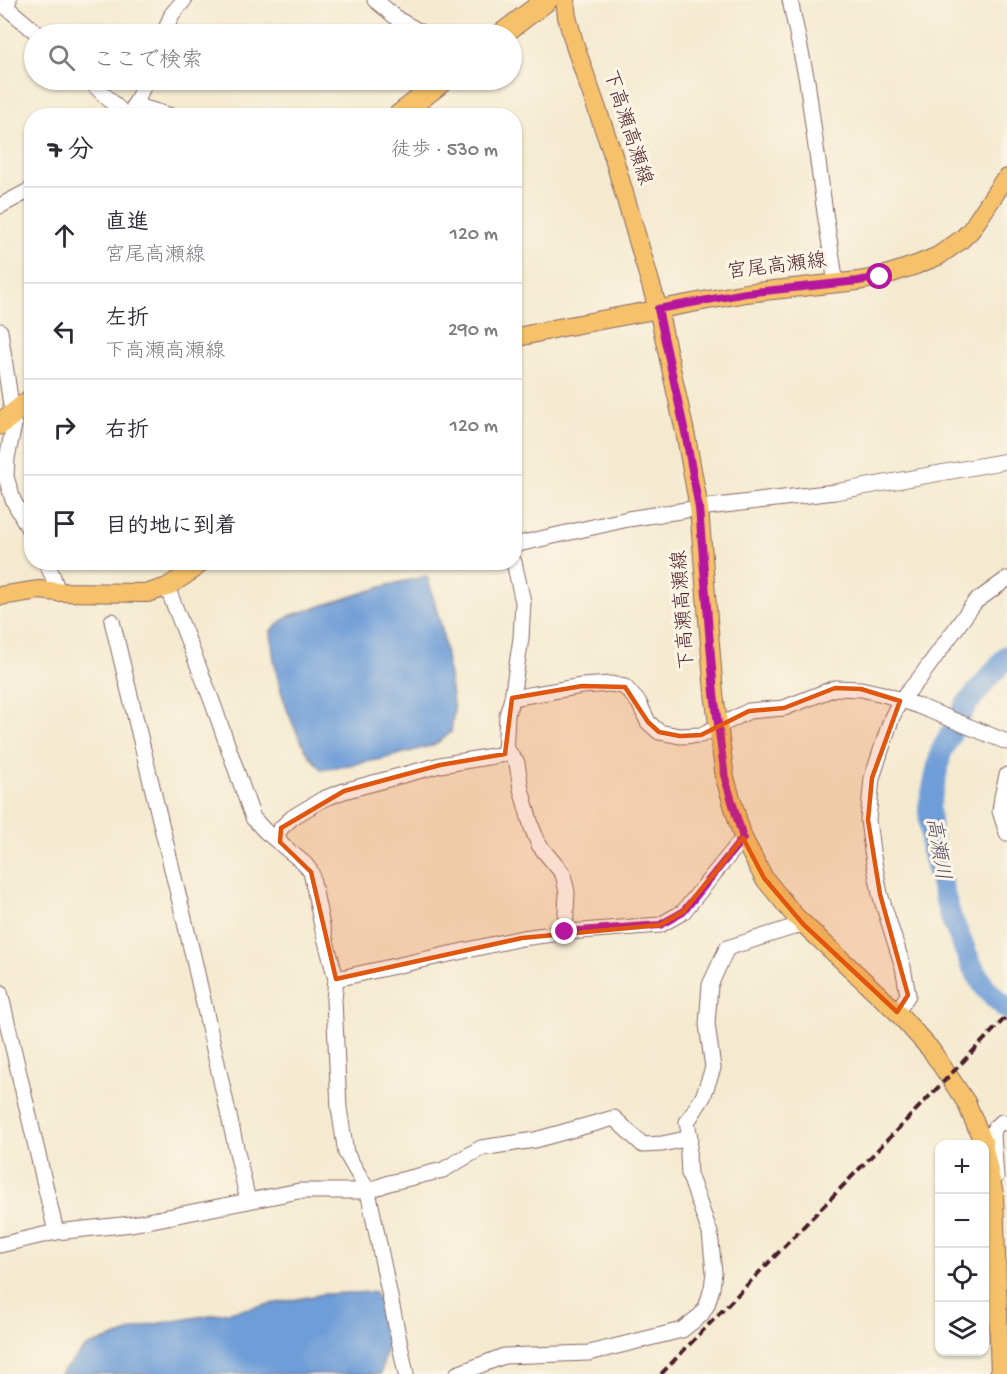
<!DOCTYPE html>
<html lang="ja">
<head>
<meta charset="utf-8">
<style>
  body { margin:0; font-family:"Gochi Hand","Klee One",sans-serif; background:#f2f2f3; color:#2b2b33 }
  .controls { position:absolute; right:18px; bottom:18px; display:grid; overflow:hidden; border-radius:12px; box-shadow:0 2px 4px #0004 }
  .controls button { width:54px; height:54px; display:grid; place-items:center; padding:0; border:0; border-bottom:2px solid #e1e1e2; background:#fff; color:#2b2b33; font:30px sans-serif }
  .stop { position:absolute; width:18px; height:18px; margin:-14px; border:4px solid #b5179e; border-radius:50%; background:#fff }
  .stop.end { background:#b5179e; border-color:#fff; box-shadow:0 2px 6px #0008 }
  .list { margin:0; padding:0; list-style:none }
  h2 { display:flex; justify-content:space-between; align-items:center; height:78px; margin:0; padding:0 24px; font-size:26px }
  h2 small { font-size:20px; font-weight:400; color:#7c7c81 }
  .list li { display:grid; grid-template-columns:39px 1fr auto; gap:18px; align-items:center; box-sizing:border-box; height:96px; padding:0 24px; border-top:2px solid #e1e1e2 }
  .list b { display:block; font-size:22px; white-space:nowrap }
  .list p { margin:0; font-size:20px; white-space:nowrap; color:#7c7c81 }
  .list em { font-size:20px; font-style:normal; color:#7c7c81 }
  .icon { flex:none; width:33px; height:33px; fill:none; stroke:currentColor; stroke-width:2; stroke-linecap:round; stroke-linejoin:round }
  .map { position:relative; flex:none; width:1007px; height:1374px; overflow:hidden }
  .search { position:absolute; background:#fff; box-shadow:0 2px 4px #0004; left:24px; top:24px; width:498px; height:66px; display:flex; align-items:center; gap:15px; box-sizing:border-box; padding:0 21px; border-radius:33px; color:#7c7c81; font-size:22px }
  .panel { position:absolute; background:#fff; box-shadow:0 2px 4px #0004; left:24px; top:108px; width:498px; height:462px; border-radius:24px }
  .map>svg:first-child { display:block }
  .water { fill:#6e9dd7; stroke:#5c5e81; stroke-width:1.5 }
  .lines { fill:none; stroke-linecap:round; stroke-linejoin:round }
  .river { stroke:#6e9dd7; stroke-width:22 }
  .minor-casing { stroke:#866665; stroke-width:17 }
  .major-casing { stroke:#866665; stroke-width:20 }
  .highway-casing { stroke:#866665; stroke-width:23 }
  .minor { stroke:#fff; stroke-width:15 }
  .major { stroke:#f5c16b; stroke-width:18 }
  .highway { stroke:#f5c16b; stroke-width:21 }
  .rail { stroke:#4a1f2b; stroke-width:4; stroke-dasharray:9 4.5; stroke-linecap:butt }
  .route { stroke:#b5179e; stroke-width:8 }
  .marked { fill:#e0560e; fill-opacity:0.2; stroke:#e0560e; stroke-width:4.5; stroke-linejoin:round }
  .labels { text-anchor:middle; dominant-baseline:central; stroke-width:6; stroke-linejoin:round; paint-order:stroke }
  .street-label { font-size:20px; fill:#4a1f2b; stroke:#fcf5e5 }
  .water-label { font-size:21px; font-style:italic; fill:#585170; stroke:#fcf5e5 }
</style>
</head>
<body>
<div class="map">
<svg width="1007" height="1374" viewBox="0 0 1007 1374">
  <rect width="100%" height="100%" fill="#fcf5e5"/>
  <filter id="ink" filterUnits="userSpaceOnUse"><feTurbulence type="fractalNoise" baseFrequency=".0167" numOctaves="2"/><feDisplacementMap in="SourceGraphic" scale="12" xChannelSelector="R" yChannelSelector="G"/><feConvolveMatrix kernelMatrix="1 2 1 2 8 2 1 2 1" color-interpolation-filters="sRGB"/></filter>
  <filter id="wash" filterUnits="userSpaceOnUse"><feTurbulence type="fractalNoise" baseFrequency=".008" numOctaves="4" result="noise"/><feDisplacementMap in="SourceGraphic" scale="24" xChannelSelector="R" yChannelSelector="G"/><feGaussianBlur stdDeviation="1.35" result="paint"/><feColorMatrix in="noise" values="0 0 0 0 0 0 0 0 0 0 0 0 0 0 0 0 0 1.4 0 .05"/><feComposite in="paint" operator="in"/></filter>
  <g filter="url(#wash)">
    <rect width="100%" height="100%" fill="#f4ead0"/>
    <g class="water">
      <path d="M427,576l15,53 12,81 -3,22 -17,13 -52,14 -60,11c-5,-6 -11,-12 -15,-18 -21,-37 -34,-79 -36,-122l18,-14 99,-31z"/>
      <path d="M375,1292l15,38 -9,44h-321l26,-27 63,-22 74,-12 101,-19z"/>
    </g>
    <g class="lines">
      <path class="river" d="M1007,656l-41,49 -25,47 -12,55 3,43 18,65 21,49 15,25 21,20"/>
    </g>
  </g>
  <g filter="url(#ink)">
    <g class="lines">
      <g class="minor-casing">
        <g id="minor">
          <path d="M9,0l-4,6 33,28"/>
          <path d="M375,0l24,20 25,14"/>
          <path d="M790,0l17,81 18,132 11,71"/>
          <path d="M164,34l8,-20 12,-14"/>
          <path d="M89,80l37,36"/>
          <path d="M134,105l37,11"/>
          <path d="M130,116l16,-36"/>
          <path d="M0,206l32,-17"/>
          <path d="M0,331l14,94 -7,33 -1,19 7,23 19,35"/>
          <path d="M514,545l114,-26 71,-11 136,-16 172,-31"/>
          <path d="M46,562l7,15 5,15"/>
          <path d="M167,587l45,114 41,117 12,13 40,33 6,8 11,54 14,53 -2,21 5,108 7,45 22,38 38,183"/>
          <path d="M112,621l82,339 54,241"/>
          <path d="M512,698l70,-12 29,-2 14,3 14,16 9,19 11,10 21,4 21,-1 48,-24 35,-3 51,-20 26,1 22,5 33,11 91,37"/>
          <path d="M505,747l12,16 4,26 11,39 7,17 24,29 4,18 -2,40"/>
          <path d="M1007,775l-5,22 -2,14 7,22"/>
          <path d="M280,842l-3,-6 4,-8 12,-11 30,-18 21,-8 96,-26 65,-11 2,-39 5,-17 9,-60 2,-36 -9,-40"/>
          <path d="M336,979l186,-41 46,-6 92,-7 23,-13 60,-74"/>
          <path d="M0,992l56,240"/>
          <path d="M897,1012l11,-17 -5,-28 -23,-73 -8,-43 -4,-31 4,-42 20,-61 8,-16 19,-22 56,-77 32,-23"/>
          <path d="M996,1177l-3,-42 2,-8 7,-5 5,1"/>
          <path d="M0,1245l56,-13 76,-8 167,-33h69l21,-8 54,-13 38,-22 54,-8 79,-22 29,27 19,-1 28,-6"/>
          <path d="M457,1374l47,-18 85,-3 93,-23 19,-15 6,-10 5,-17 2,-16 -4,-39 -21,-59 -1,-20 2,-16 -3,-16 16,-25 10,-29 -6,-44 3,-39 17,-37 76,-24"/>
        </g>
      </g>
      <g class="major-casing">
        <g id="major">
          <path d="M565,0l2,17 8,29 37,106 46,157 28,128 13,71 15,185 11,85 18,60 21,40 31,38 102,96 34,38 35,52 18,42"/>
          <path d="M514,338l44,-10 188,-35 112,-12 22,-4 36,-12 22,-9 23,-16 10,-10 31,-47 5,-5"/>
          <path d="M0,596l39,-6 19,2 90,1 19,-6 26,-17 8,-8"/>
          <path d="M984,1149l10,45 6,180"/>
        </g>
      </g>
      <g class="highway-casing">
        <g id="highway">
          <path d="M502,34l45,-34"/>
          <path d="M398,116l46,-36"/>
          <path d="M0,424l32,-25"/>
        </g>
      </g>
      <use href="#minor" class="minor"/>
      <use href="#major" class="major"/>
      <use href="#highway" class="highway"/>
      <path class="rail" d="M661,1374l346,-358"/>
    </g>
  </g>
  <g class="lines" filter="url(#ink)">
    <path class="route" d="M565,932l95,-7 23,-13 60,-74 -18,-60 -11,-85 -15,-185 -13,-71 -28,-128 88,-16 112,-12 22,-4"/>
  </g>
  <path class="marked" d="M582,686l43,1 23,35 11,10 21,4 21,-1 48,-24 35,-3 51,-20 26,1 39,12 -28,77 -4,42 12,74 28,101 -11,17 -94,-88 -39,-46 -21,-40 -60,74 -23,13 -138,13 -186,41 -25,-107 -31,-30 1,-14 63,-37 96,-26 65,-11 7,-56z"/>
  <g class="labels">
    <g class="street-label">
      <text transform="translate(626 128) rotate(72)">下高瀬高瀬線</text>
      <text transform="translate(777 268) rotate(-7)">宮尾高瀬線</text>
      <text transform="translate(685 610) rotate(-94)">下高瀬高瀬線</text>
    </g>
    <g class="water-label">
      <text transform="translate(936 849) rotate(81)">高瀬川</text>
    </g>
  </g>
</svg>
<div class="controls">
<button>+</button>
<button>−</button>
<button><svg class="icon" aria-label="locate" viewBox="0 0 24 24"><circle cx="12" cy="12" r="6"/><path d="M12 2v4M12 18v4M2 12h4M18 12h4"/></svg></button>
<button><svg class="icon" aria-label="layers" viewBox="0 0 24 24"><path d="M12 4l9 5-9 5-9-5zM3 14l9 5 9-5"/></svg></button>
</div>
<div class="stop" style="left:880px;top:277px"></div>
<div class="stop end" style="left:565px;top:932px"></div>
<div class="search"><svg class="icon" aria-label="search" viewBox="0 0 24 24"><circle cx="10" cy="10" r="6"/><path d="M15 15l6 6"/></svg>ここで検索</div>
<section class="panel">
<h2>7 分<small>徒歩 · 530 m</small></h2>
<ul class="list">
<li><svg class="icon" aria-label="ahead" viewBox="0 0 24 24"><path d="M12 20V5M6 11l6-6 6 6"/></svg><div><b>直進</b><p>宮尾高瀬線</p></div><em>120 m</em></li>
<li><svg class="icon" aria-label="left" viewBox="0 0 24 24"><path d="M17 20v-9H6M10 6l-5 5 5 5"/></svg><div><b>左折</b><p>下高瀬高瀬線</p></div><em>290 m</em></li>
<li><svg class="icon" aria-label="right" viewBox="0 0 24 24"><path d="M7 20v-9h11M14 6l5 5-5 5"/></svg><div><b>右折</b></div><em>120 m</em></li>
<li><svg class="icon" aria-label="arrive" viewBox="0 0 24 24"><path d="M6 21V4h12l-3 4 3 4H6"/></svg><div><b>目的地に到着</b></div></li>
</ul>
</section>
</div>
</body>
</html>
